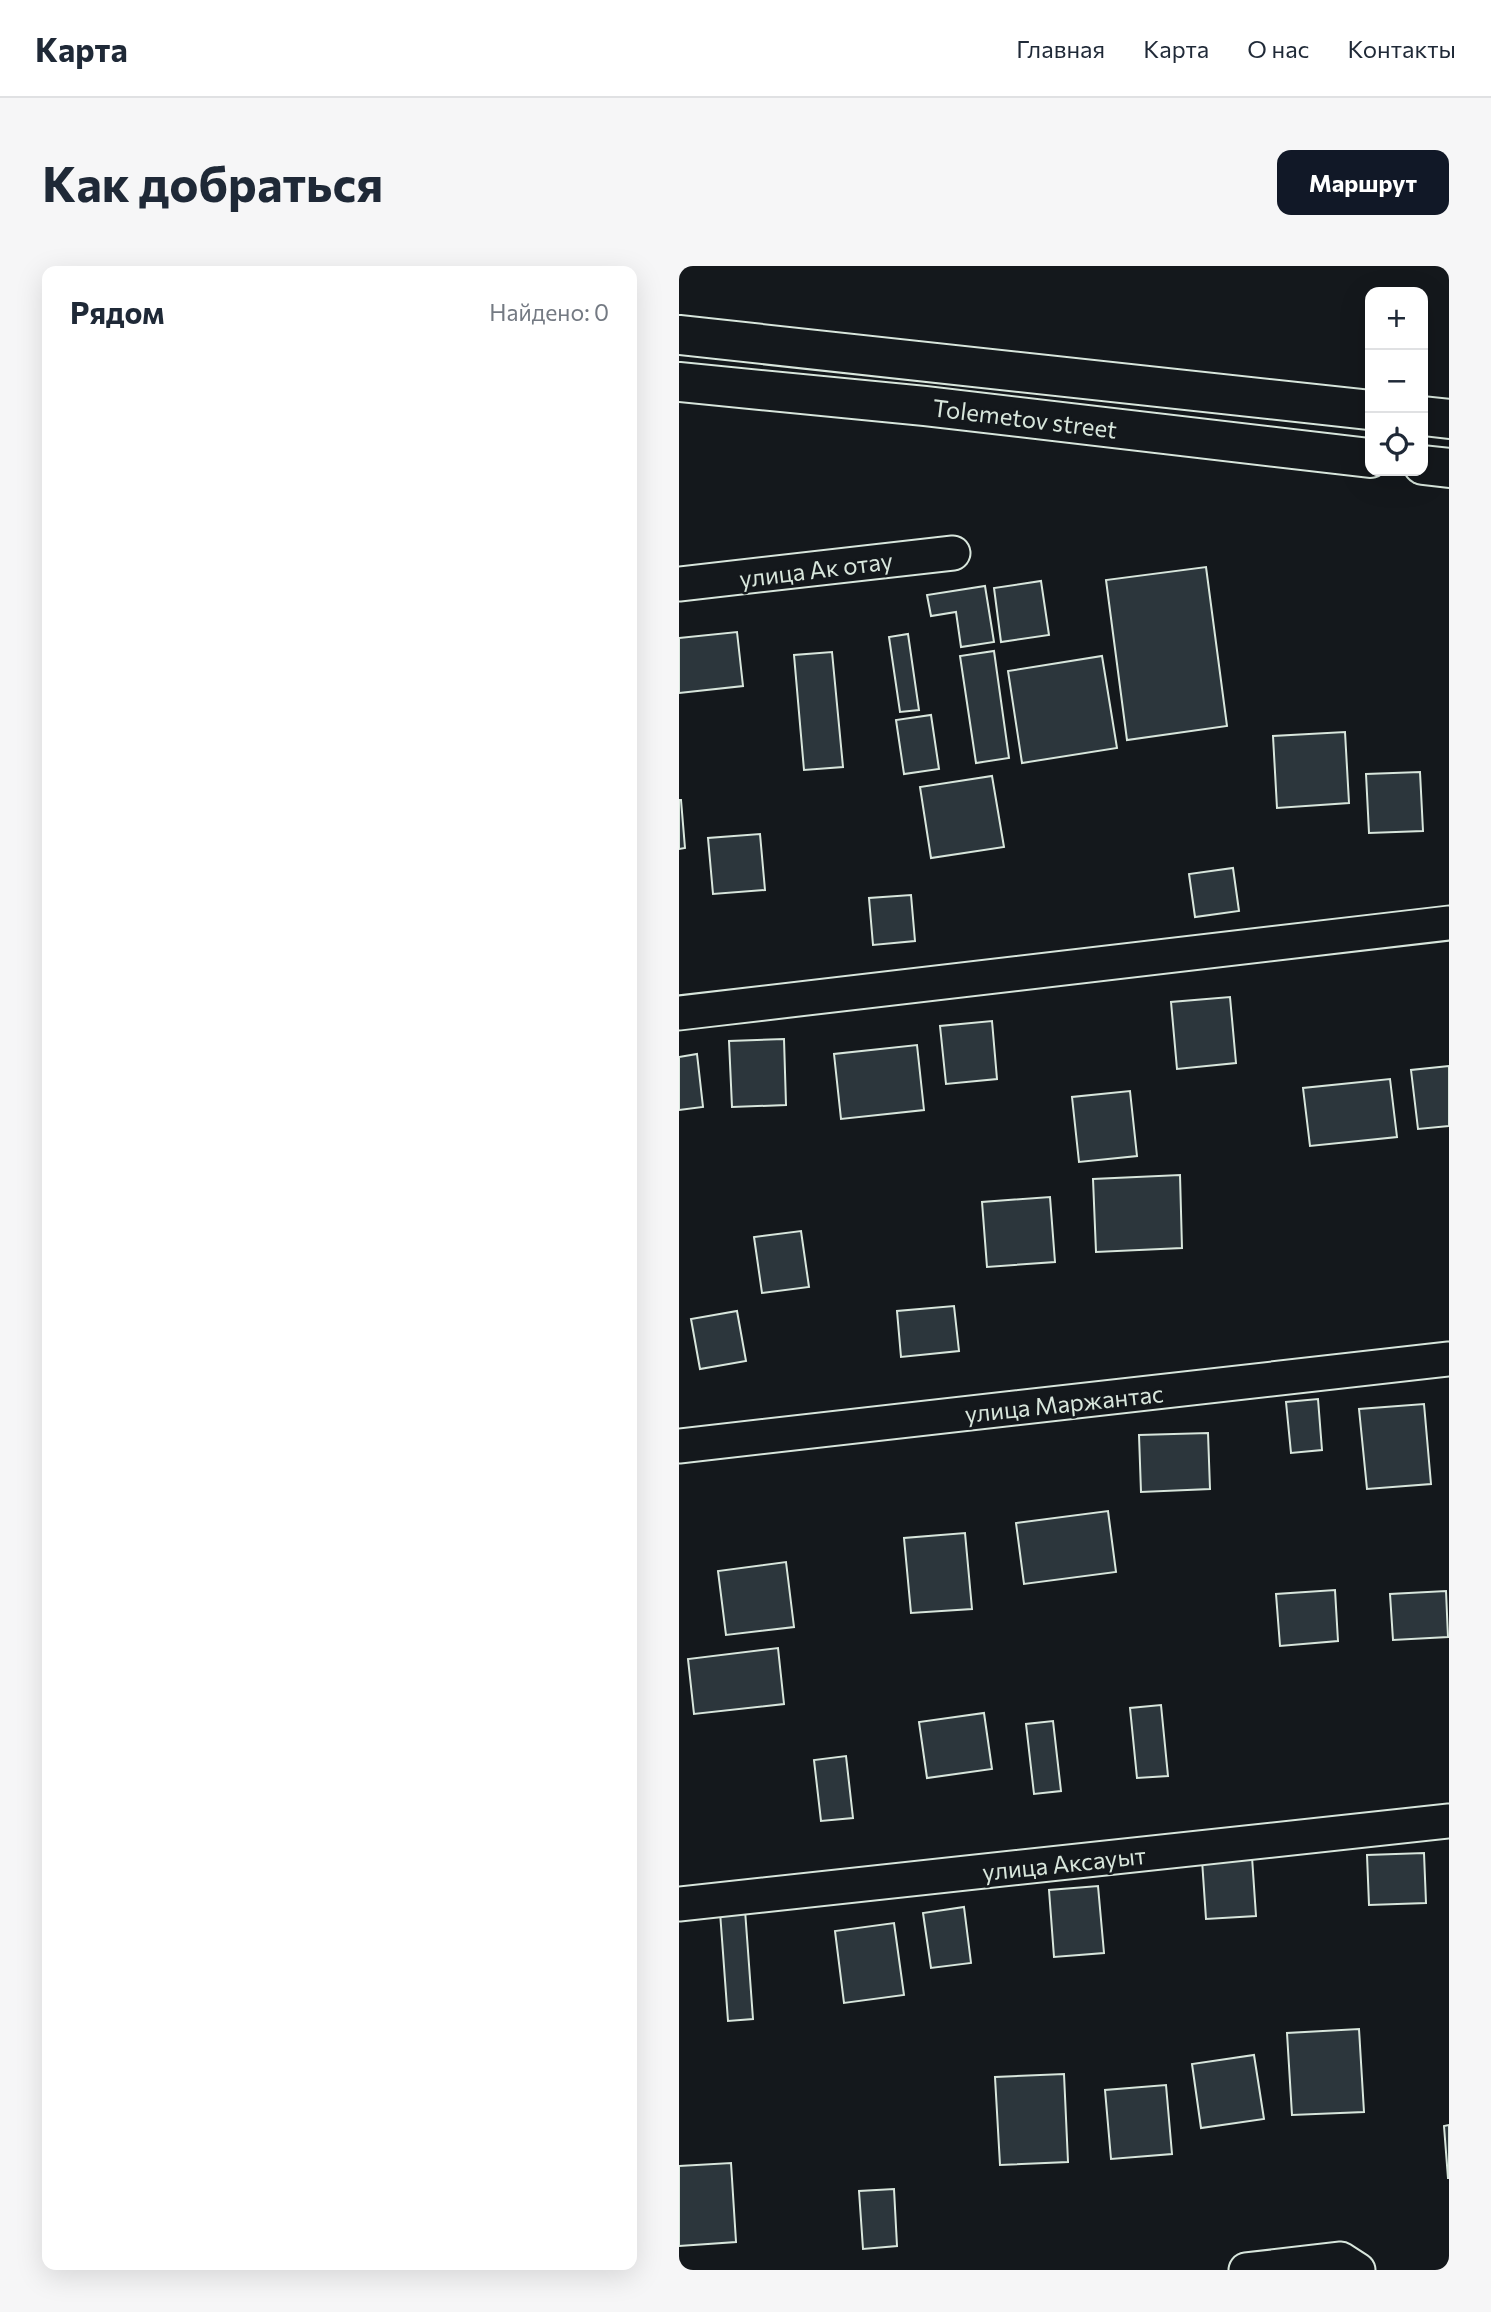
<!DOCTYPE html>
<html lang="ru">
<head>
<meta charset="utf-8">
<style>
  body { margin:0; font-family:Commissioner,sans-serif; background:#f6f6f7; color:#1f2937 }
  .controls { position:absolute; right:21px; top:21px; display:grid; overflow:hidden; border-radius:14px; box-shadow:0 7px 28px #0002 }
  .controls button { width:63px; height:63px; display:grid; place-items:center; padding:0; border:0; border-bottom:2px solid #e0e1e3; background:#fff; color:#1f2937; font:35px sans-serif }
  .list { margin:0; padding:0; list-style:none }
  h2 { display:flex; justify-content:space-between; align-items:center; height:91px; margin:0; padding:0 28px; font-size:30px }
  h2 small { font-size:23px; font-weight:400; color:#747a83 }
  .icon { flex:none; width:38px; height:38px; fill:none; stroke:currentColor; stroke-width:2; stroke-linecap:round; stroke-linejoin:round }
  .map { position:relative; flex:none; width:770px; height:2004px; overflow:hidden; border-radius:14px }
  header { display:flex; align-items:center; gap:42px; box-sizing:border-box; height:98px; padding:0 35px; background:#fff; border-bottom:2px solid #e0e1e3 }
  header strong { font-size:33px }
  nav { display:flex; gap:38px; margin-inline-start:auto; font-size:24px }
  .intro { display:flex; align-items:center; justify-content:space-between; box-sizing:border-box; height:168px; padding:0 42px }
  h1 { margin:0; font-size:49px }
  .button { padding:18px 32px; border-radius:14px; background:#111827; color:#fff; font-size:24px; font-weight:700 }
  main { display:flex; gap:42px; padding:0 42px }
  aside { flex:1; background:#fff; border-radius:14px; box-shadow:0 7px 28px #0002 }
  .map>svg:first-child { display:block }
  .building { fill:#2c363c; stroke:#d8e6dc; stroke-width:2 }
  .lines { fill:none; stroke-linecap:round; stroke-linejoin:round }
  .minor-casing { stroke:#d8e6dc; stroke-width:37 }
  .major-casing { stroke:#d8e6dc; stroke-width:42 }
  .minor { stroke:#14181c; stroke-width:33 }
  .major { stroke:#14181c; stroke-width:38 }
  .labels { text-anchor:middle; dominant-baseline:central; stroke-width:5; stroke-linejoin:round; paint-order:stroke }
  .street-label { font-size:24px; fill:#d8e6dc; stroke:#14181c }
</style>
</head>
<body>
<header>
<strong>Карта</strong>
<nav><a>Главная</a><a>Карта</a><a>О нас</a><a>Контакты</a></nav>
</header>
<div class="intro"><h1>Как добраться</h1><a class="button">Маршрут</a></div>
<main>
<aside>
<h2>Рядом<small>Найдено: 0</small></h2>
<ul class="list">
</ul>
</aside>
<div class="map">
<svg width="770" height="2004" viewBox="0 0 770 2004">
  <rect width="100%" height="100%" fill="#14181c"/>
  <g class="building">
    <path d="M527,301l21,159 -100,14 -21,-160z"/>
    <path d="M362,315l8,54 -48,7 -7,-54z"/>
    <path d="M306,320l9,56 -33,5 -5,-35 -25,4 -4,-21z"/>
    <path d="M58,366l6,54 -64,7v-55z"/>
    <path d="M229,368l11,76 -19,2 -11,-75z"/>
    <path d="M315,385l15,107 -33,5 -16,-107z"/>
    <path d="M153,386l11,115 -39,3 -10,-115z"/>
    <path d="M423,390l15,92 -95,15 -14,-92z"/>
    <path d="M252,449l8,54 -35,5 -8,-54z"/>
    <path d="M666,466l4,71 -72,5 -4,-72z"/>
    <path d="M741,506l3,59 -54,2 -3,-59z"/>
    <path d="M313,510l12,71 -73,11 -11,-71z"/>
    <path d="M0,534h2l4,48 -6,1z"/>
    <path d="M81,568l5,56 -52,4 -5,-56z"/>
    <path d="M554,602l6,43 -44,6 -6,-43z"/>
    <path d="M232,629l4,46 -42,4 -4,-47z"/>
    <path d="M551,731l6,66 -59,6 -6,-67z"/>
    <path d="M313,755l5,58 -51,5 -6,-58z"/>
    <path d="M105,773l2,66 -54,2 -3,-66z"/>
    <path d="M238,779l7,65 -83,9 -7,-65z"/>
    <path d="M18,788l6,53 -24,3v-53z"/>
    <path d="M770,800v60l-31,3 -7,-59z"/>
    <path d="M711,813l7,58 -87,9 -7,-58z"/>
    <path d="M451,825l7,65 -58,6 -7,-65z"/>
    <path d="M501,909l2,73 -86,4 -3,-73z"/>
    <path d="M371,931l5,65 -68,5 -5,-65z"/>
    <path d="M122,965l8,56 -47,6 -8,-56z"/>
    <path d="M275,1040l5,45 -58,6 -4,-46z"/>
    <path d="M58,1045l9,50 -46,8 -9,-50z"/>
    <path d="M639,1133l4,51 -31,3 -5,-51z"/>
    <path d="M745,1138l7,80 -64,5 -8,-80z"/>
    <path d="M529,1167l2,56 -69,3 -2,-57z"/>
    <path d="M429,1245l8,61 -92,12 -8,-61z"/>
    <path d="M286,1267l7,76 -61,4 -7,-75z"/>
    <path d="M107,1296l8,65 -68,8 -8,-64z"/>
    <path d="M656,1324l3,51 -58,5 -4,-52z"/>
    <path d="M767,1325l2,46 -55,3 -3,-46z"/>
    <path d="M99,1382l6,56 -90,10 -6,-55z"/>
    <path d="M482,1439l7,71 -31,2 -7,-70z"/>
    <path d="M305,1447l8,56 -65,9 -8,-56z"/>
    <path d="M374,1455l8,70 -27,3 -8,-70z"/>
    <path d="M167,1490l7,62 -32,3 -7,-61z"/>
    <path d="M745,1587l2,50 -57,2 -2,-50z"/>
    <path d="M573,1591l4,59 -50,3 -4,-59z"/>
    <path d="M419,1620l6,67 -50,4 -5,-67z"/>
    <path d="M285,1641l7,56 -40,5 -8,-55z"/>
    <path d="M66,1644l8,109 -25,2 -8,-109z"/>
    <path d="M215,1657l10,72 -60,8 -9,-72z"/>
    <path d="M680,1763l5,83 -72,3 -5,-82z"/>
    <path d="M575,1789l10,64 -63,9 -9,-64z"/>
    <path d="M385,1808l4,88 -68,3 -5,-88z"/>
    <path d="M487,1819l6,69 -61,5 -6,-69z"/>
    <path d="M770,1859v53h-1l-4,-52z"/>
    <path d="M52,1897l5,79 -57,4v-80z"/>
    <path d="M215,1923l3,57 -34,3 -4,-58z"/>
  </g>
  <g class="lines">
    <g class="minor-casing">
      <g id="minor">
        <path d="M0,318l274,-31"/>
        <path d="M0,747l770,-90"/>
        <path d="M0,1180l770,-87"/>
        <path d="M0,1638l770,-83"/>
        <path d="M567,2004l95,-11 17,11"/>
      </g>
    </g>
    <g class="major-casing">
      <g id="major">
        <path d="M0,69l691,75"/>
        <path d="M0,116l246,24 445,52"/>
        <path d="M744,150l26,3"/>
        <path d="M744,199l26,3"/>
      </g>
    </g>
    <use href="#minor" class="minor"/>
    <use href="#major" class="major"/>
  </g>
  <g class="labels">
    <g class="street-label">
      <text transform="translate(346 152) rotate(7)">Tolemetov street</text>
      <text transform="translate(137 303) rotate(-7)">улица Ак отау</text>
      <text transform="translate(385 1137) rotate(-6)">улица Маржантас</text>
      <text transform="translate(385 1597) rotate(-6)">улица Аксауыт</text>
    </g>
  </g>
</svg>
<div class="controls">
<button>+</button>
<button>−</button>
<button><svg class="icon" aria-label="locate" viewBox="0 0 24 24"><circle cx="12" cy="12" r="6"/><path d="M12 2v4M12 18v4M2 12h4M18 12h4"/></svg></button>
</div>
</div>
</main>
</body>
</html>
